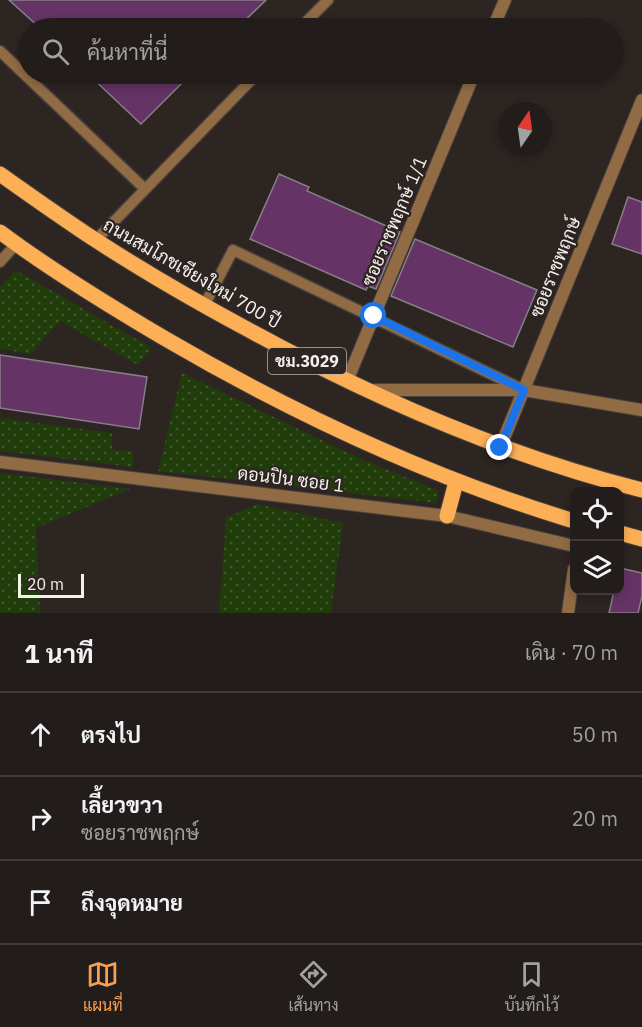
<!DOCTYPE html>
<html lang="th">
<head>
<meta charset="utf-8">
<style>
  body { margin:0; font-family:"IBM Plex Sans",Sarabun,sans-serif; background:#2a2523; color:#f1f3f6 }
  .controls { position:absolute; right:18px; bottom:18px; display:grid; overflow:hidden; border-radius:12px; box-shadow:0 3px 9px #0003 }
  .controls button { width:54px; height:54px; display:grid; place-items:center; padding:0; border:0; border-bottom:2px solid #3f3a39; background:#221c1a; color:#f1f3f6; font:30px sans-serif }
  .compass { position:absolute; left:498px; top:102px; width:54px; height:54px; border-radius:50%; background:#221c1a; box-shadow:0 3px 9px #0003; rotate:13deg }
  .scale { position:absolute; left:18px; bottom:15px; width:66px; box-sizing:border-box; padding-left:6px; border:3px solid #f5efed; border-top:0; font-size:16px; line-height:21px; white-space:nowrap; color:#f5efed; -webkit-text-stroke:4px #2d2522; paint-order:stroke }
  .stop { position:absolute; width:18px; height:18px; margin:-14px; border:4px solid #1a73e8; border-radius:50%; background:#fff }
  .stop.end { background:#1a73e8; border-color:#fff; box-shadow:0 2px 6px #0008 }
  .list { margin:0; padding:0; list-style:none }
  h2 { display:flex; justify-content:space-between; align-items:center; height:78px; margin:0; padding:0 24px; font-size:26px }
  h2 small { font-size:20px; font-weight:400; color:#a2a1a2 }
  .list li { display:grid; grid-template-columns:39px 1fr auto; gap:18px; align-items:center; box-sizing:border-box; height:84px; padding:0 24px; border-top:2px solid #3f3a39 }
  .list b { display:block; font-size:22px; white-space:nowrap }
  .list p { margin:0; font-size:20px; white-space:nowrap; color:#a2a1a2 }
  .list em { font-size:20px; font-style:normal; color:#a2a1a2 }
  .icon { flex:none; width:33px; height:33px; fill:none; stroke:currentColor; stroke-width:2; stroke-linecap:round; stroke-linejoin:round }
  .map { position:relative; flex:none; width:642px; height:613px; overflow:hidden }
  .search { position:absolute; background:#221c1a; box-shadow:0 3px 9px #0003; left:18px; right:18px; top:18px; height:66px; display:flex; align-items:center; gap:15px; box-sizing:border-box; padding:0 21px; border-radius:33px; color:#a2a1a2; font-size:22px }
  .sheet { height:330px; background:#221c1a }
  nav { display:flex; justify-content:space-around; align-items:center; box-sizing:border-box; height:84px; border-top:2px solid #3f3a39; background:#221c1a; font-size:16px; color:#a2a1a2 }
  nav a { display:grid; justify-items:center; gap:3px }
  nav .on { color:#fa9f4f }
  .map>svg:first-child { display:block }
  .grass { fill:url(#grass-dots) }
  .building { fill:#653366; stroke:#867f86; stroke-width:1.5 }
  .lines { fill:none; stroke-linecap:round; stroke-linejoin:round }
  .service-casing { stroke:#49413e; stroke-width:13 }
  .minor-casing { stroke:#49413e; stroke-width:14 }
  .primary-casing { stroke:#49413e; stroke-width:17 }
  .service { stroke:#916b44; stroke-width:10 }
  .minor { stroke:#916b44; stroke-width:12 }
  .primary { stroke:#fdaf56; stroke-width:15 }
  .route { stroke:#1a73e8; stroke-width:8 }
  .labels { text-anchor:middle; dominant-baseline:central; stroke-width:4.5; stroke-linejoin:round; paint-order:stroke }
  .shield { fill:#2d2522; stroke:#b9b2b0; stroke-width:1.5 }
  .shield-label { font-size:16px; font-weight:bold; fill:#f5efed }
  .street-label { font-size:18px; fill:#f5efed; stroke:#2d2522 }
</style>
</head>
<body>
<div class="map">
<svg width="642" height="613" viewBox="0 0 642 613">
  <defs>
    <pattern id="grass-dots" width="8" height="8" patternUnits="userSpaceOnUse" patternTransform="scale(1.5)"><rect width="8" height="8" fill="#213c0b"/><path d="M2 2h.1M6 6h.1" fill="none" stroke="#42582f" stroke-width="1.8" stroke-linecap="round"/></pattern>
  </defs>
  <rect width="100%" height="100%" fill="#2d2522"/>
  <g class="grass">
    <path d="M15,270l137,78 -14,17 -78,-44 -29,33 -31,-5v-62z"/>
    <path d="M182,373l179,86 78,32 -3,12 -278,-32z"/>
    <path d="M0,418l112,15v17l21,1v16l-133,-16z"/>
    <path d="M0,473l130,16 -94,39 4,85h-40z"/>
    <path d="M257,504l86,19 -12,90h-112l7,-95z"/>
  </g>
  <g class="building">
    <path d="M9,0h257l-29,28h-197z"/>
    <path d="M88,74h103l-50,50z"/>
    <path d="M279,174l30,13 -2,4 93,41 -24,57 -8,-3 -2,4 -116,-51z"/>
    <path d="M628,197l14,5v52l-30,-10z"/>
    <path d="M415,239l122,51 -24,57 -122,-51z"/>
    <path d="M0,355l147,22 -8,52 -139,-21z"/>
    <path d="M620,568l22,5v23l-4,17h-29l5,-22h6z"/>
  </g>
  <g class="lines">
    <g class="service-casing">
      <g id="service">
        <path d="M300,28l28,-28"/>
        <path d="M0,51l145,138"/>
        <path d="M96,240l161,-166"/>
        <path d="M0,262l16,-18"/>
        <path d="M204,306l29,-56 291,140"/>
      </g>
    </g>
    <g class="minor-casing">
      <g id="minor">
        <path d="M493,28l12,-28"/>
        <path d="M347,381l127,-307"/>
        <path d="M368,390h156l118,20"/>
        <path d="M500,448l142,-348"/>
        <path d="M0,462l447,54 127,30"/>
        <path d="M568,613l6,-44"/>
      </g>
    </g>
    <g class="primary-casing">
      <g id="primary">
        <path d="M0,174c31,22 62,44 94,65 49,32 101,62 153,90 126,69 256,126 395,161"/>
        <path d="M0,232c52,39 108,73 164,106 130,76 267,140 410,183"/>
        <path d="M447,516l9,-34"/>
        <path d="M620,533l22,6"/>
      </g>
    </g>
    <use href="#service" class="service"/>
    <use href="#minor" class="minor"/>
    <use href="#primary" class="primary"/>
  </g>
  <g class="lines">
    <path class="route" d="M374,316l150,74 -24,58"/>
  </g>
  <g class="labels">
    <rect class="shield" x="268" y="348" width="78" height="26" rx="4.5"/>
    <g class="shield-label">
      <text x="307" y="361">ชม.3029</text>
    </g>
    <g class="street-label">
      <text transform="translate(394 221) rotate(-67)">ซอยราชพฤกษ์ 1/1</text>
      <text transform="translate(555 267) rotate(-68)">ซอยราชพฤกษ์</text>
      <text transform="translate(192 273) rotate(30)">ถนนสมโภชเชียงใหม่ 700 ปี</text>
      <text transform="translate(291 479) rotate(7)">ดอนปิน ซอย 1</text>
    </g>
  </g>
</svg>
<div class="controls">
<button><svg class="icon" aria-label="locate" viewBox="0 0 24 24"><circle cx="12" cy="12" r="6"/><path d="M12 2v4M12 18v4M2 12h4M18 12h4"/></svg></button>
<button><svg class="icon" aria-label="layers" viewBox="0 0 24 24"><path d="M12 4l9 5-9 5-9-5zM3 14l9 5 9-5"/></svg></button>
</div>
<svg class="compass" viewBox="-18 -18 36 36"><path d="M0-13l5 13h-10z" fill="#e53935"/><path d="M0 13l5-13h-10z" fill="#a2a1a2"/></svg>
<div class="scale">20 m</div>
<div class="stop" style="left:374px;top:316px"></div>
<div class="stop end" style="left:500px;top:448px"></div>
<div class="search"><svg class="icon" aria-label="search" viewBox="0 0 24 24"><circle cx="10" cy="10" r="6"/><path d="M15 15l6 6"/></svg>ค้นหาที่นี่</div>
</div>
<section class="sheet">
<h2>1 นาที<small>เดิน · 70 m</small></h2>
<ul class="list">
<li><svg class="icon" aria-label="ahead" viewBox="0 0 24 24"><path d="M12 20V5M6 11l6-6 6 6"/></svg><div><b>ตรงไป</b></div><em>50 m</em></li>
<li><svg class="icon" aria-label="right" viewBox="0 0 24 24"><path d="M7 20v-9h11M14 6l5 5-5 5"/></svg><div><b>เลี้ยวขวา</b><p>ซอยราชพฤกษ์</p></div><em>20 m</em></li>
<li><svg class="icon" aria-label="arrive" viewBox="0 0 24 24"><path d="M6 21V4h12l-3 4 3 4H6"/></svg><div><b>ถึงจุดหมาย</b></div></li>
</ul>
</section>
<nav>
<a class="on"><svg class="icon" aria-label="map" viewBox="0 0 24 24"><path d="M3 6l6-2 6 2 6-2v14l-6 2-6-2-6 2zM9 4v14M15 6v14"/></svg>แผนที่</a>
<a><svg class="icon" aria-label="directions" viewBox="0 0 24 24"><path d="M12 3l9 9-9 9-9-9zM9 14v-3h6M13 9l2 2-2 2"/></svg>เส้นทาง</a>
<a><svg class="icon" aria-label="saved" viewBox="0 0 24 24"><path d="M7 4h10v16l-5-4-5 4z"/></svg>บันทึกไว้</a>
</nav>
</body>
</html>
